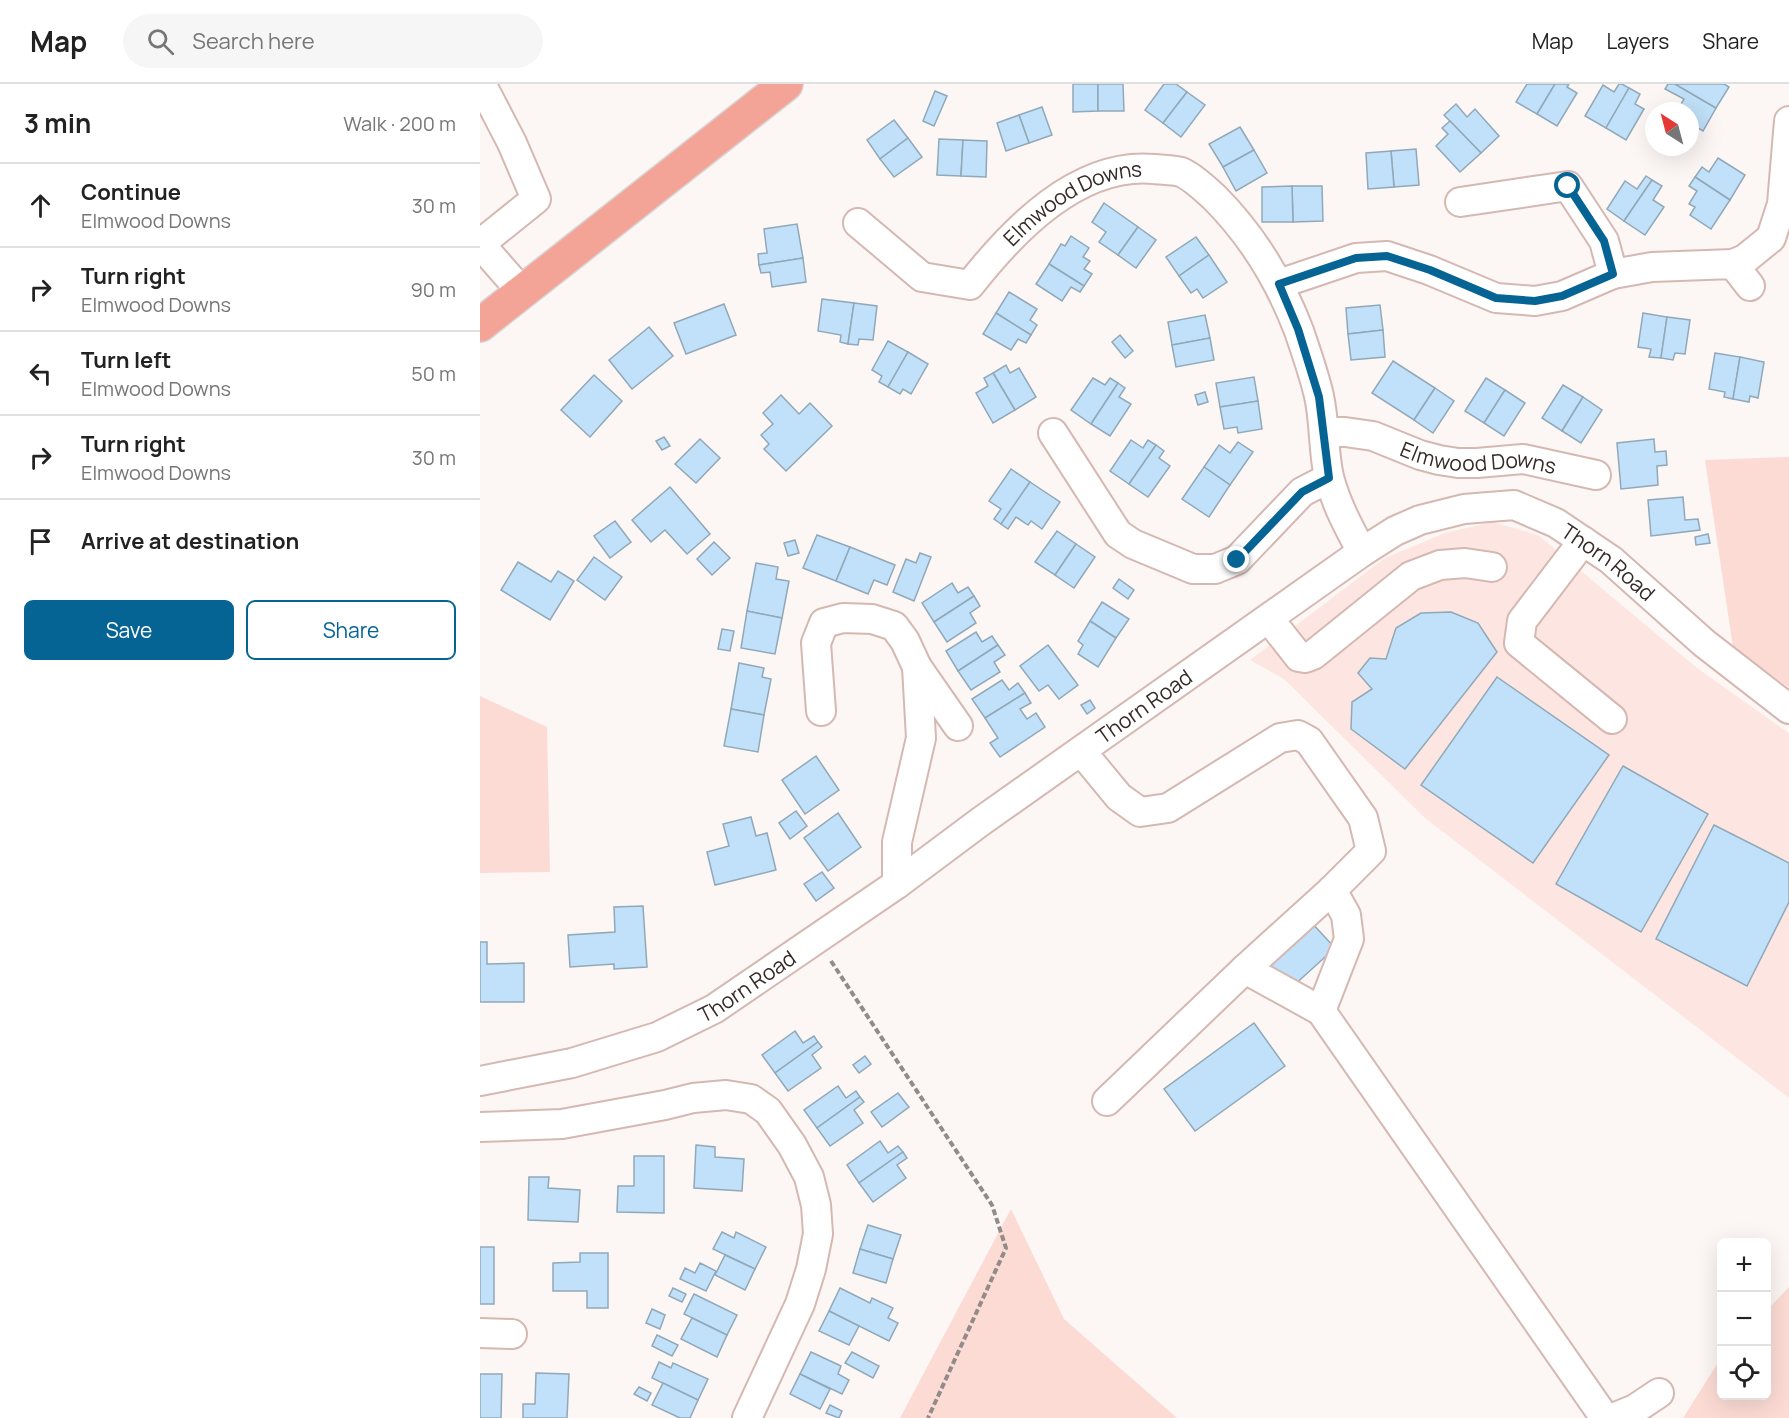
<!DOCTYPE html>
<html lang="en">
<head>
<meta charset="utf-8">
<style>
  body { margin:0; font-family:Manrope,sans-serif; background:#f6f6f6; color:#222 }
  .controls { position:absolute; right:18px; bottom:18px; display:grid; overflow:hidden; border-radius:9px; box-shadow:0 6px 24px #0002 }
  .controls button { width:54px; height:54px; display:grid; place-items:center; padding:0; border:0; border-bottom:2px solid #e0e0e0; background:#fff; color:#222; font:30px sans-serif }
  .compass { position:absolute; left:1165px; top:18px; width:54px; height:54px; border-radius:50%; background:#fff; box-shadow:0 6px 24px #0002; rotate:324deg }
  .stop { position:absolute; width:18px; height:18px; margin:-14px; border:4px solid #056494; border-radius:50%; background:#fff }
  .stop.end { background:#056494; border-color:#fff; box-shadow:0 2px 6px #0008 }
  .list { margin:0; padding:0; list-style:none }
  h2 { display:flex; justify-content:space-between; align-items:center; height:78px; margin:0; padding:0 24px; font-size:26px }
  h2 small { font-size:20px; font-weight:400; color:#767676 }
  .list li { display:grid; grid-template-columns:39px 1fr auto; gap:18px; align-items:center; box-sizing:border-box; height:84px; padding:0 24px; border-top:2px solid #e0e0e0 }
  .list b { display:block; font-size:22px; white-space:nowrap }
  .list p { margin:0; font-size:20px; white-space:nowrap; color:#767676 }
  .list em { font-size:20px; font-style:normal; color:#767676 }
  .actions { display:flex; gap:12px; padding:18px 24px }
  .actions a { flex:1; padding:14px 0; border:2px solid #056494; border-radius:9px; text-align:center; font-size:21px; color:#056494 }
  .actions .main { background:#056494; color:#fff }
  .icon { flex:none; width:33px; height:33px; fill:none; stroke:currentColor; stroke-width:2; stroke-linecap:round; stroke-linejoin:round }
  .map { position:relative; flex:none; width:1309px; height:1334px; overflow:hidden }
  header { display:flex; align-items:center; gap:36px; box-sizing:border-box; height:84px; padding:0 30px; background:#fff; border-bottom:2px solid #e0e0e0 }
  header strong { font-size:28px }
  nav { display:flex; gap:33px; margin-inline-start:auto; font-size:21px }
  .search { width:420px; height:54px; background:#f6f6f6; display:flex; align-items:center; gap:15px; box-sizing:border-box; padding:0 21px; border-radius:33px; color:#767676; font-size:22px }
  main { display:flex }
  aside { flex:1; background:#fff }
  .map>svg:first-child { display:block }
  .built { fill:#fde6e1 }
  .green { fill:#fcdbd4 }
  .building { fill:#c0e1f9; stroke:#91a8b8; stroke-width:1.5 }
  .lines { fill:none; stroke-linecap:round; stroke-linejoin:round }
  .minor-casing { stroke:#d5b8b2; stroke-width:32 }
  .major-casing { stroke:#d7d4d4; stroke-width:36 }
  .path { stroke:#938b89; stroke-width:4; stroke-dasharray:6 3; stroke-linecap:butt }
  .minor { stroke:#fff; stroke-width:28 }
  .major { stroke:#f4a496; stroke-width:33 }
  .route { stroke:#056494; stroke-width:8 }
  .labels { text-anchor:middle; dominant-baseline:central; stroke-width:5; stroke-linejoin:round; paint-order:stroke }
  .street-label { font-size:21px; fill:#352a28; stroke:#fcf6f4 }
</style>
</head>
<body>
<header>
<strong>Map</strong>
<div class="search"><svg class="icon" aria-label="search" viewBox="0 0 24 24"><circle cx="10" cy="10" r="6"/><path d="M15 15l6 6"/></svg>Search here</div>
<nav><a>Map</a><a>Layers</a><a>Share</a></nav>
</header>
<main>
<aside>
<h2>3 min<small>Walk · 200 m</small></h2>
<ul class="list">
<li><svg class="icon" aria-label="ahead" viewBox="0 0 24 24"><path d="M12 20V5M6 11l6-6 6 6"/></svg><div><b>Continue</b><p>Elmwood Downs</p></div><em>30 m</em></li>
<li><svg class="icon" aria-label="right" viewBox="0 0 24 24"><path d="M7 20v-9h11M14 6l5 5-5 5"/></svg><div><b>Turn right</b><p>Elmwood Downs</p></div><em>90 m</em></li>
<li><svg class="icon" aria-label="left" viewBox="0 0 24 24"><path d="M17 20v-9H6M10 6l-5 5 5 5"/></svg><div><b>Turn left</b><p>Elmwood Downs</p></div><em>50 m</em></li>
<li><svg class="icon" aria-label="right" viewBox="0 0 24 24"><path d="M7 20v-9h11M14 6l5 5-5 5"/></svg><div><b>Turn right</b><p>Elmwood Downs</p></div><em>30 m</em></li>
<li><svg class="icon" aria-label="arrive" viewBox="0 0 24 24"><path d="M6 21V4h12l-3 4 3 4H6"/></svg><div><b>Arrive at destination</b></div></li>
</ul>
<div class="actions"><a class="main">Save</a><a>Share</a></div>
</aside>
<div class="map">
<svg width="1309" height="1334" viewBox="0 0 1309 1334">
  <rect width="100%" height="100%" fill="#fcf6f4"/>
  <path class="built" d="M1013,438l45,13 159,133 92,65v365l-364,-280 -141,-139 -34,-19 135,-102 60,-25z"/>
  <g class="green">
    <path d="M1309,373v231l-56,-41 -28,-187z"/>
    <path d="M0,612l67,31 3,145 -70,1z"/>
    <path d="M531,1125l53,110 113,99h-277z"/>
    <path d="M1309,1203v131h-106l38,-60 1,38h44l1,-86z"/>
  </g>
  <g class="building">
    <path d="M593,0h25v27l-25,1z"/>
    <path d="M618,0h25l1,27h-26z"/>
    <path d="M684,0h12l11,8 -24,31 -18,-13z"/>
    <path d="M1047,0h28l-18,30 -21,-12z"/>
    <path d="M1075,0h14l-2,3 10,6 -20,33 -20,-12z"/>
    <path d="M1139,0h3l7,4 -23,40 -21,-12 18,-31 11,7z"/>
    <path d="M1188,0h7l41,24 -13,23 -13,-8v-12h-13l7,-12 -19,-10z"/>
    <path d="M1195,0h49l5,3 -13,21z"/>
    <path d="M1149,4l11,6 -5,10 9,5 -18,31 -20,-12z"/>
    <path d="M455,7l12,5 -13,30 -11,-5z"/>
    <path d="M707,8l18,13 -24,32 -18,-14z"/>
    <path d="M976,20l11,13 8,-8 24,27 -18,17 -37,-38z"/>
    <path d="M562,23l10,28 -23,8 -10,-28z"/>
    <path d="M539,31l10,28 -23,8 -9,-28z"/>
    <path d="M414,36l14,18 -28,21 -13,-19z"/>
    <path d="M970,37l31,32 -21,19 -24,-26 12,-12 -6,-6z"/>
    <path d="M760,43l14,23 -31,17 -14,-23z"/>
    <path d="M428,54l14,19 -28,20 -14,-18z"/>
    <path d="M459,55l24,1 -2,36 -24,-1z"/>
    <path d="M483,56l24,1 -1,36 -25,-1z"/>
    <path d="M936,65l3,36 -25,2 -3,-36z"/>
    <path d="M774,66l13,23 -31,18 -13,-24z"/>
    <path d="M911,67l3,36 -26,2 -2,-36z"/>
    <path d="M1238,74l27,17 -15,25 -35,-23 7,-10 7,5z"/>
    <path d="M1166,92l6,4 -28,41 -17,-12 18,-28 12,8z"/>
    <path d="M1215,93l35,23 -19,29 -21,-14 5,-8 -6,-3 8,-13 -8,-5z"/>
    <path d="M1172,96l10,6 -9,14 11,7 -19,28 -21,-14z"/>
    <path d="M812,102h30l1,35 -30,1z"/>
    <path d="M812,102l1,36h-31v-35z"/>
    <path d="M624,119l34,24 -20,28 -19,-13 7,-10 -14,-10z"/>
    <path d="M317,140l6,34 -44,7 -1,-11 9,-1 -3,-24z"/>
    <path d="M658,143l18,13 -20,28 -18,-13z"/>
    <path d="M591,152l18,12 -6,9 7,4 -6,8 8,5 -8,12 -35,-22 12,-20 4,2z"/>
    <path d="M716,153l13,18 -30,21 -13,-19z"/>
    <path d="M729,171l18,27 -24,16 -6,-9 -6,4 -12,-17z"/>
    <path d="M323,174l3,24 -34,5 -2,-15 -9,1 -2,-8z"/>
    <path d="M569,180l35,22 -4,6 -9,-5 -9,14 -26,-17z"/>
    <path d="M529,208l28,17 -7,11 7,5 -6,10 -35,-22z"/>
    <path d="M342,215l32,4 -6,41 -8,-2 1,-7 -23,-4z"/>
    <path d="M374,219l23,3 -4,34 -14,-1 -1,6 -10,-1z"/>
    <path d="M244,220l12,31 -50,19 -12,-31z"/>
    <path d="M900,221l3,25 -35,4 -2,-26z"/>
    <path d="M516,229l35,22 -5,8 -8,-4 -7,11 -28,-16z"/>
    <path d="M1163,229l24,4 -6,41 -12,-1 2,-8 -13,-2z"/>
    <path d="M725,231l5,23 -38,7 -4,-23z"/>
    <path d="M1187,233l23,3 -5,34 -10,-1 -2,7 -12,-2z"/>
    <path d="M169,243l24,29 -41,33 -23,-29z"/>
    <path d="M903,246l2,27 -34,3 -3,-26z"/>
    <path d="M640,251l13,16 -8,7 -13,-16z"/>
    <path d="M730,254l4,22 -38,7 -4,-22z"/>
    <path d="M408,257l20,11 -20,35 -9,-5 3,-6 -10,-6z"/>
    <path d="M428,268l20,12 -17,30 -8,-5 -3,5 -12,-7z"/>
    <path d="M1235,269l25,4 -7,42 -9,-2 1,-5 -16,-3z"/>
    <path d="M1260,273l24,5 -6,36 -8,-2 -1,6 -16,-3z"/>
    <path d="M913,277l42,27 -21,32 -42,-27z"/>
    <path d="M526,281l4,8 9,-5 17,29 -21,13 -22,-37z"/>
    <path d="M513,289l22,37 -22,13 -17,-30 12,-7 -4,-8z"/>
    <path d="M114,291l28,26 -32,36 -29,-27z"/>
    <path d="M774,293l4,24 -38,6 -4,-24z"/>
    <path d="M613,294l12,7 5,-7 8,5 -27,41 -20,-14z"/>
    <path d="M1006,294l19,12 -21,33 -19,-12z"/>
    <path d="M638,299l7,5 -6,9 12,7 -21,32 -19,-12z"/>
    <path d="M1083,301l20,12 -21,34 -20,-13z"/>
    <path d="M955,304l19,13 -21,32 -19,-13z"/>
    <path d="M1025,306l20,13 -21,33 -20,-13z"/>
    <path d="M725,308l3,10 -10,3 -3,-10z"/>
    <path d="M301,311l18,19 11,-11 22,23 -46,45 -22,-22 5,-5 -8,-9 12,-11 -10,-11z"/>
    <path d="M1103,313l19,13 -21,33 -19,-12z"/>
    <path d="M778,317l4,28 -24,4 -1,-6 -13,2 -4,-22z"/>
    <path d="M184,353l6,9 -8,4 -6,-9z"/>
    <path d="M220,355l20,19 -24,25 -21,-19z"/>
    <path d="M1174,355l1,13 11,-1 1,14 -10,1 1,19 -37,4 -4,-46z"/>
    <path d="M651,356l12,8 5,-8 8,5 -27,39 -19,-13z"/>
    <path d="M758,358l15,10 -23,33 -26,-18 15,-22 11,8z"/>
    <path d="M676,361l8,6 -5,7 11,8 -22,31 -19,-13z"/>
    <path d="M724,383l26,18 -21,32 -27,-18z"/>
    <path d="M531,385l19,13 -29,42 -7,-5 7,-10 -12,-8z"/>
    <path d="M550,398l30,20 -18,27 -11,-8 -3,4 -12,-8 -8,12 -7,-5z"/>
    <path d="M190,403l40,47 -23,20 -22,-24 -14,12 -19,-22z"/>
    <path d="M1203,413l2,23 13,-1 2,11 -49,6 -3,-36z"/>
    <path d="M135,437l16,21 -21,16 -16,-22z"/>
    <path d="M577,447l19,13 -21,31 -20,-13z"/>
    <path d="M1228,450l2,9 -14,2 -1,-8z"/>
    <path d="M337,451l33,12 -14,34 -33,-13z"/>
    <path d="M315,456l4,13 -11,3 -4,-13z"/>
    <path d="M234,458l16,16 -18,17 -15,-16z"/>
    <path d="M596,460l19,13 -21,31 -19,-13z"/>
    <path d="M370,463l45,18 -8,20 -13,-5 -6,14 -32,-13z"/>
    <path d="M440,469l11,4 -17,44 -21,-9 13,-33 10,4z"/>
    <path d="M114,473l28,20 -17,23 -28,-20z"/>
    <path d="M38,478l33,20 7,-11 16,10 -24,39 -49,-30z"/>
    <path d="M276,479l22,4 -2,12 13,2 -7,37 -35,-7z"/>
    <path d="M639,495l15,11 -6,9 -15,-11z"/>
    <path d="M472,499l6,10 10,-6 6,9 -40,26 -12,-19z"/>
    <path d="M494,512l6,10 -10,7 6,10 -29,19 -13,-20z"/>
    <path d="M622,518l27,17 -13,19 -26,-17z"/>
    <path d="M267,527l35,7 -7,36 -34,-6z"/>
    <path d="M971,528l27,11 19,29 -92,117 -54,-40 1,-27 20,-13 -14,-16 12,-15 16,1 10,-31 25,-15z"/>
    <path d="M610,537l26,17 -18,29 -20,-13 5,-9 -5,-4z"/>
    <path d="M242,545l12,2 -4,20 -12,-2z"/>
    <path d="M496,548l6,10 10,-6 6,9 -40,26 -12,-20z"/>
    <path d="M518,561l7,10 -11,7 6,10 -29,18 -13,-19z"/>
    <path d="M568,561l30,40 -19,14 -11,-14 -9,6 -19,-25z"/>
    <path d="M259,579l25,5 -2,9 9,2 -7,36 -33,-6z"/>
    <path d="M1017,593l112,78 -76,108 -112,-78z"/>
    <path d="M522,596l7,10 9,-7 7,10 -40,25 -13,-19z"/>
    <path d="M545,609l6,10 -11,6 7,10 9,-6 9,14 -45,30 -10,-14 8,-5 -13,-20z"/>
    <path d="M610,616l5,8 -8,6 -6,-9z"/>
    <path d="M251,625l33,6 -6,37 -34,-6z"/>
    <path d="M336,672l23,34 -34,24 -23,-34z"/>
    <path d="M1143,682l85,48 -67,118 -85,-48z"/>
    <path d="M316,727l11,15 -17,13 -11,-16z"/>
    <path d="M358,729l23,34 -33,24 -24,-33z"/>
    <path d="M271,733l5,19 11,-3 9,37 -61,15 -8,-33 22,-6 -6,-22z"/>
    <path d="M1234,741l75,38v39l-42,84 -91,-47z"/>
    <path d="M342,788l12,16 -18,13 -12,-17z"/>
    <path d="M163,822l4,61 -33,2v-5l-44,3 -2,-32 47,-3 -1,-25z"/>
    <path d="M830,837l25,27 -44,40 -25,-28z"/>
    <path d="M0,858h7v22l37,-1v39h-44z"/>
    <path d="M774,939l31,43 -90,65 -31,-42z"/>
    <path d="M315,947l8,12 11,-7 4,6 -43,31 -13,-18z"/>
    <path d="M338,958l4,5 -10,8 9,13 -33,23 -13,-18z"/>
    <path d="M385,972l6,8 -12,9 -6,-8z"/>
    <path d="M358,1002l8,12 10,-7 4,6 -43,31 -13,-18z"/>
    <path d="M418,1009l11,14 -27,20 -11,-15z"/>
    <path d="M380,1013l4,5 -10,8 9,13 -33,23 -13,-18z"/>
    <path d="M400,1057l8,12 10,-7 5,6 -44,31 -12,-18z"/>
    <path d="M216,1061l19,2v10l29,2 -2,32 -48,-3z"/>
    <path d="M423,1068l4,6 -10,7 9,13 -33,24 -14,-19z"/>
    <path d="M154,1072h30v57l-47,-1 1,-26h16z"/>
    <path d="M49,1093h20l-1,11 32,2 -2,32 -50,-2z"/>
    <path d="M388,1141l33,10 -8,24 -33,-10z"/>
    <path d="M242,1148l12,6 2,-6 30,15 -11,22 -42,-20z"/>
    <rect x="0" y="1163" width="14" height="57"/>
    <path d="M380,1165l33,10 -7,24 -33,-10z"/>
    <path d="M100,1169h28v55h-21v-17h-34v-28l27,-1z"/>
    <path d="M245,1171l30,14 -10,21 -30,-15z"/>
    <path d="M220,1179l16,8 -10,20 -26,-12 5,-11 10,5z"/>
    <path d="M193,1204l13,6 -4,8 -13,-6z"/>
    <path d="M360,1204l30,15 2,-5 21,10 -5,10 10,5 -9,18 -60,-30z"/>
    <path d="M214,1210l43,21 -10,20 -43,-21z"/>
    <path d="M172,1225l13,6 -5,14 -14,-6z"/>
    <path d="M349,1227l30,15 -10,19 -30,-14z"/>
    <path d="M212,1234l35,17 -10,22 -36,-18z"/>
    <path d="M177,1251l21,10 -6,11 -20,-10z"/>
    <path d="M331,1268l30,14 -3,8 11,6 -7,14 -42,-20z"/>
    <path d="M372,1268l27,14 -6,12 -28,-15z"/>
    <path d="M179,1278l12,6 2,-5 35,16 -10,21 -46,-22z"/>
    <path d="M56,1289l33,1 -2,44h-44v-14h12z"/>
    <path d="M0,1290h22l-1,44h-21z"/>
    <path d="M320,1290l30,15 -10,20 -30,-15z"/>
    <path d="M183,1299l35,17 -8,18h-10l-28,-13z"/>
    <path d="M159,1303l12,6 -4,8 -13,-7z"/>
    <path d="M350,1321l12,6 -3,7 -13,-5z"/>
  </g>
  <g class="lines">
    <g class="minor-casing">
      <g id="minor">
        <path d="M0,3l5,4 27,52 24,56 -56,45"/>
        <path d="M980,118l108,-16 36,55 9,33 39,-7 81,-3 17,22"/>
        <path id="s1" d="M378,139l64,54 48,8c43,-55 108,-123 184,-116 9,1 20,1 27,3 12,5 24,17 33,25 38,38 66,84 85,134 7,21 15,43 20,65 6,27 4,55 10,81 7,27 20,51 33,75"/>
        <path d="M0,160l42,48"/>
        <path d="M1253,180l12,-5 26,-21 11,-34 7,-83"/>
        <path d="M799,200l77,-26 31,-2 42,14 67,28 39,3 27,-5 51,-22"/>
        <path id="s2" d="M845,348h20l28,4 47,19 19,5 19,3h19l46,-4 73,16"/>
        <path d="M573,349l65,101 15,10 60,25h22l22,-9 65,-68 27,-14"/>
        <path d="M1103,457l-61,80 -3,22 93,76"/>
        <path d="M789,535l30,38 6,1 8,-3 98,-79 29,-11 25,-2 27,4"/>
        <path d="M437,583l41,59"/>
        <path d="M341,627l-5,-68 8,-20 19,-5 29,1 22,7 11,15 12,26 4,71 -24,104v42"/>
        <path d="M601,667l38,46 21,15 28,-4 112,-70 18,-3 11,6 54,77 8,33 -39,39 -87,79 -138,132"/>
        <path d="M765,885l76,42 284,407"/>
        <path d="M841,927l28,-72 -3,-24 -14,-25"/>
        <path id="s3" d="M0,997l92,-18 85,-26 57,-28 183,-125 83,-62 382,-270 33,-21 25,-11 44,-11 50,-4 42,18 55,37 93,83 85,66"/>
        <path d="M0,1043l82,-3 103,-19 28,-7 33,-3 25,4 17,12 24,34 17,32 7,28 2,29 -7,35 -11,35 -53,114"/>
        <path d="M0,1249l32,1"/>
        <path d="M1133,1334l22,-9 24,-16"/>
      </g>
    </g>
    <g class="major-casing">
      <path id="major" d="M0,241l306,-241"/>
    </g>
    <path class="path" d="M351,877l161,244 14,43 -78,170"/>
    <use href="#minor" class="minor"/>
    <use href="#major" class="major"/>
  </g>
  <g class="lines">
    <path class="route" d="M757,476l65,-68 27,-14 -10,-81 -21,-68 -19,-45 77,-26 31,-2 43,14 66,28 39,3 27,-5 51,-22 -9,-33 -36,-55"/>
  </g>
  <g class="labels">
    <g class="street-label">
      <text stroke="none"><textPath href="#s1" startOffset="268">Elmwood Downs</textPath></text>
      <text stroke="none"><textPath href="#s2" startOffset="158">Elmwood Downs</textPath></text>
      <text stroke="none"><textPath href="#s3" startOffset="1312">Thorn Road</textPath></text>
      <text stroke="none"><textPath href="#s3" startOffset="772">Thorn Road</textPath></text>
      <text stroke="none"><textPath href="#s3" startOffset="286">Thorn Road</textPath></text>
    </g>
  </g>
</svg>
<div class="controls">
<button>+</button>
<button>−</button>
<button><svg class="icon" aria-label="locate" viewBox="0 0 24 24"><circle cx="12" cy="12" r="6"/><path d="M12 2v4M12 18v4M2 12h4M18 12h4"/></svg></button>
</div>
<svg class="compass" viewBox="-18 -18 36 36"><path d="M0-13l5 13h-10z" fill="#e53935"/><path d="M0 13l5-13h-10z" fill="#767676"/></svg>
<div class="stop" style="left:1088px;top:102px"></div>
<div class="stop end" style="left:757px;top:476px"></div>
</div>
</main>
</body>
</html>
